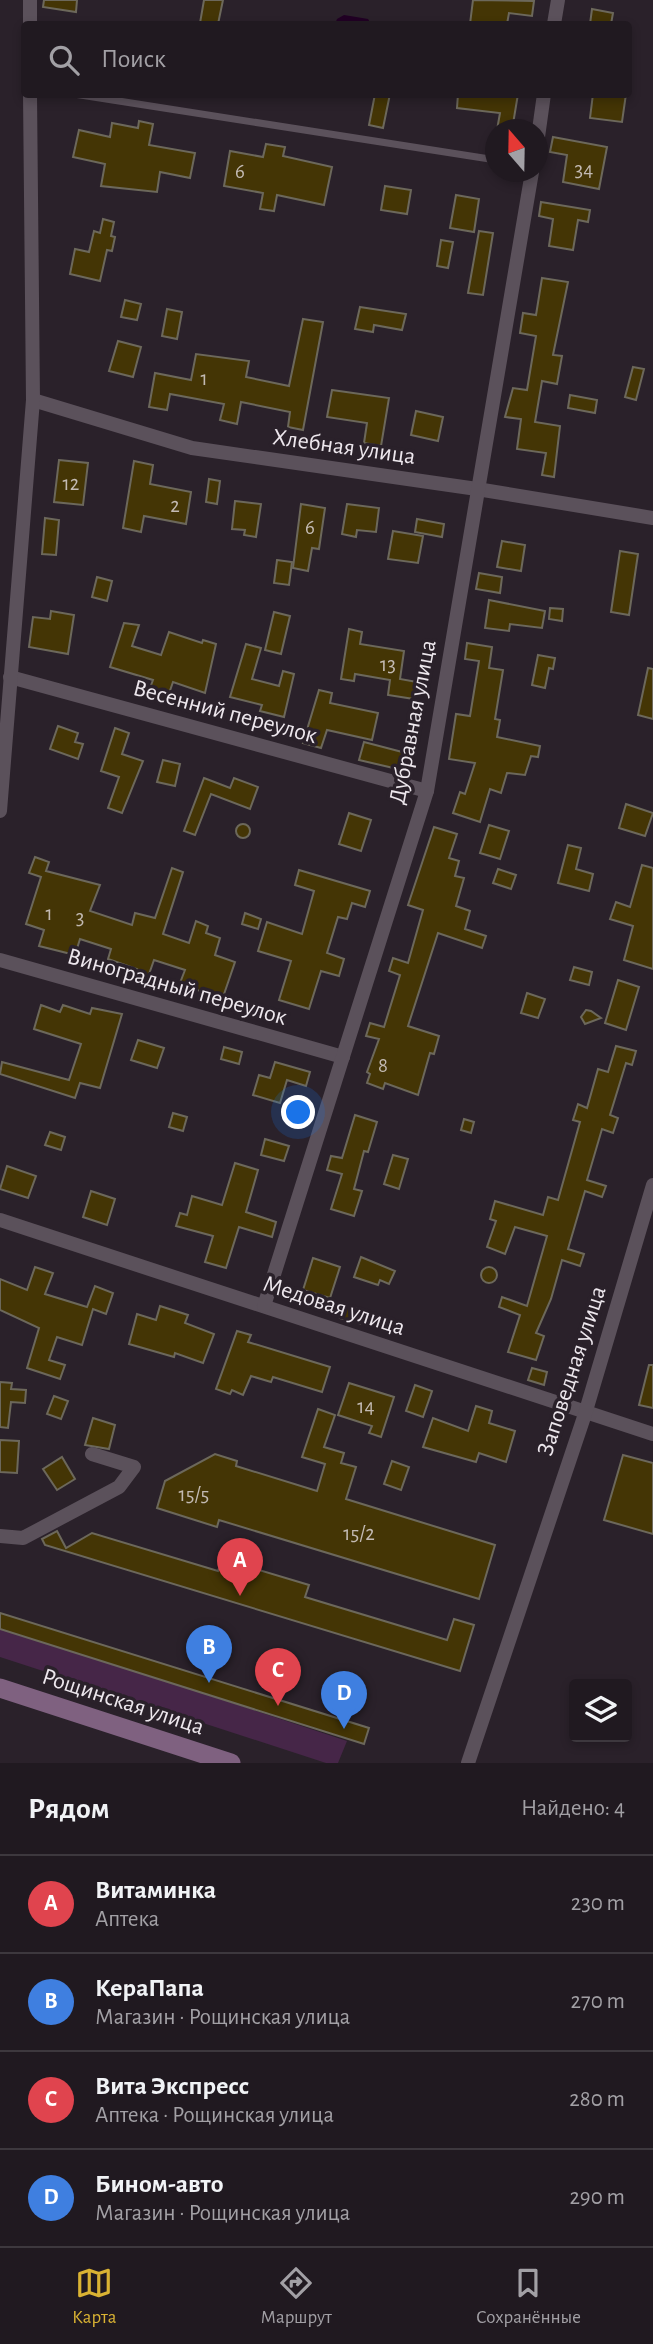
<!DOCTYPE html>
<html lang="ru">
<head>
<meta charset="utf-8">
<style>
  body { margin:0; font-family:"Alegreya Sans",sans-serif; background:#2d262d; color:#f1f3f6 }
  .controls { position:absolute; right:21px; bottom:21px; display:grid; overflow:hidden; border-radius:7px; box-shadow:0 4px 10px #0003 }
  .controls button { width:63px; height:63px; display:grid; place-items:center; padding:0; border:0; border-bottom:2px solid #3d383e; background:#201920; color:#f1f3f6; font:35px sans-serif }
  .compass { position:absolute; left:485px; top:119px; width:63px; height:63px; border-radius:50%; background:#201920; box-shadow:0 4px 10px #0003; rotate:340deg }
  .you { position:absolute; left:299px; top:1113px; width:24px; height:24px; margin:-18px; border:5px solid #fff; border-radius:50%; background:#1a73e8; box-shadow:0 0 0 10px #1a73e833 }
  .badge { display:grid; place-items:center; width:46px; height:46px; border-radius:50%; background:#dab333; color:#fff; font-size:23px; font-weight:700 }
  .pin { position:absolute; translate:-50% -58px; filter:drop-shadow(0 2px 4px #0008) }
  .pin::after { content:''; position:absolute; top:37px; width:24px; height:21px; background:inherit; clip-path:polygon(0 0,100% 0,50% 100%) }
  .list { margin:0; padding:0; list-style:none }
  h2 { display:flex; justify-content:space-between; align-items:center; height:91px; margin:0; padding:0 28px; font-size:30px }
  h2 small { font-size:23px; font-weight:400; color:#a2a0a5 }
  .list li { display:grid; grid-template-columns:46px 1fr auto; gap:21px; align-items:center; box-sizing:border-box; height:98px; padding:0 28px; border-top:2px solid #3d383e }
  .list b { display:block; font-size:26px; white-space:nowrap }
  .list p { margin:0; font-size:23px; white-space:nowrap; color:#a2a0a5 }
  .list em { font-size:23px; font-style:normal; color:#a2a0a5 }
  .icon { flex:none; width:38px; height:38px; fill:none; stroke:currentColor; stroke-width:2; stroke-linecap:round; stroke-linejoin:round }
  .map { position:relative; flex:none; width:653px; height:1763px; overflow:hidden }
  .search { position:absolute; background:#201920; box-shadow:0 4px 10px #0003; left:21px; right:21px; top:21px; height:77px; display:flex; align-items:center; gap:18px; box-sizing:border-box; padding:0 24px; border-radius:7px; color:#a2a0a5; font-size:26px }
  .sheet { height:483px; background:#201920 }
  nav { display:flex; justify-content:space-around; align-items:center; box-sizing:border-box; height:98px; border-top:2px solid #3d383e; background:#201920; font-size:19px; color:#a2a0a5 }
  nav a { display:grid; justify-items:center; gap:4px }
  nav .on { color:#dab333 }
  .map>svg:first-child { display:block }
  .green { fill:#462648 }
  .water { fill:#210024 }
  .building { fill:#443505; stroke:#6c685b; stroke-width:2 }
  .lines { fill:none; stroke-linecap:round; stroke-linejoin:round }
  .lane { stroke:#5b515b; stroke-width:7 }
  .street { stroke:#5b515b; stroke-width:14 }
  .secondary { stroke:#7f6180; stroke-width:19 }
  .labels { text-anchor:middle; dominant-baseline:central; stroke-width:7; stroke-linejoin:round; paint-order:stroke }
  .number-label { font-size:21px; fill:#c3bab3 }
  .street-label { font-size:24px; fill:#ede7ed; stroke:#2a212a }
</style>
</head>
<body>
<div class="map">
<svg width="653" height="1763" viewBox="0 0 653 1763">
  <rect width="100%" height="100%" fill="#2a212a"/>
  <path class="green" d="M0,1626l347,115 -9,22h-12l-326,-106z"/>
  <path class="water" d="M344,15l24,4 3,5h-36l2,-5z"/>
  <g class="building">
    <path d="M44,0h33l-1,12 -33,-5z"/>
    <path d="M204,0h19l-5,24 -18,-1z"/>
    <path d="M473,0l61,1 -2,15 -23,-3 -2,11h-37z"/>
    <path d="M592,9l21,4 -2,11h-21z"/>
    <path d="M375,94h15l-7,34 -14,-3z"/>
    <path d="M458,94h60l-6,36h-15l3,-17 -43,-5z"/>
    <path d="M593,94h33l-4,28 -32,-4z"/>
    <path d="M139,121l14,3 -4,21 46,8 -5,25 -30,-6 -3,20 -56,-6 4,-22 -32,-7 6,-27 31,7 2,-14 26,5z"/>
    <path d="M553,137l54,10 -8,42 -36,-7 4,-27 -17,-3z"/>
    <path d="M266,144l19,3 -2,9 49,11 -8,38 -47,-10 -3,16 -14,-2 3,-16 -39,-7 6,-35 33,6z"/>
    <path d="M385,186l26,4 -4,24 -26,-4z"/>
    <path d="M456,195l23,4 -5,33 -24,-4z"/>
    <path d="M541,202l49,8 -2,12 -10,-2 -5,30 -24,-4 4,-27 -14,-3z"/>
    <path d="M103,219l11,3 -3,14 4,1 -3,14 -5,-1 -7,31 -30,-7 5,-25 14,3 5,-21 6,2z"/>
    <path d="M479,231l14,2 -10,62 -15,-2z"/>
    <path d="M441,240l12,2 -5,26 -11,-2z"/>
    <path d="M542,278l26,4 -15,73 9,1 -5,28 -15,-3 -7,41 25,4 -6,51 -12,-2 4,-22 -29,-4 4,-30 -16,-2 8,-29 14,2 9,-54 -16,-3 3,-20 13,2z"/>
    <path d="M125,300l16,4 -4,16 -16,-3z"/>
    <path d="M360,307l46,7 -4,16 -28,-5 -1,7 -18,-3z"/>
    <path d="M167,309l15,3 -5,27 -15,-3z"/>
    <path d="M303,319l20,3 -20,108 -15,-3 2,-15 -49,-10 -4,22 -17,-4 4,-16 -54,-10 -3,16 -18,-3 6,-34 36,7 5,-26 53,7 -3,16 43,9z"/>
    <path d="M118,341l23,6 -8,30 -24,-6z"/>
    <path d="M633,367l11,2 -8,31 -11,-3z"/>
    <path d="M332,390l57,8 -8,48 -17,-3 3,-20 -40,-6z"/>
    <path d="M570,395l27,5 -2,13 -27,-5z"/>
    <path d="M416,411l27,6 -5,24 -27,-6z"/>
    <path d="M59,460l29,3 -5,42 -29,-3z"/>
    <path d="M134,461l19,4 -3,19 41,8 -5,32 -42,-8 -3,16 -18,-4z"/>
    <path d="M209,479l11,2 -3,23 -11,-2z"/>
    <path d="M235,501l26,3 -5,33 -12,-2 1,-5 -13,-1z"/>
    <path d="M301,504l24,4 -6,41 -7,-1 -4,23 -15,-3z"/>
    <path d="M347,504l32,4 -3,24 -19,-2 -1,7 -14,-3z"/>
    <path d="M45,518l14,2 -3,35 -14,-1z"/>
    <path d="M417,519l27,5 -2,13 -27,-5z"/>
    <path d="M393,531l30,5 -5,27 -30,-4z"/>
    <path d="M502,541l23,4 -4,26 -24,-4z"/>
    <path d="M620,551l18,3 -9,61 -18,-3z"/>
    <path d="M277,560l15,2 -3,23 -15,-2z"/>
    <path d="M479,573l23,4 -2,16 -24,-4z"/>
    <path d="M97,577l15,4 -5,20 -15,-4z"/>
    <path d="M489,600l56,11 -3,17 -32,-4 -1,7 -24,-3z"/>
    <path d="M550,608l13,1 -1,12 -13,-2z"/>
    <path d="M51,611l23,4 -6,39 -39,-7 4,-30 17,2z"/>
    <path d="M274,612l16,4 -9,38 -16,-4z"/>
    <path d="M124,623l15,2 -7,21 29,9 8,-23 33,11 1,-3 13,4 -11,49 -32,-11 -7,20 -19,-6 6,-16 -43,-13z"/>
    <path d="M349,629l13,3 -2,12 44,7 -4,28 17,3 -3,17 -26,-4 2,-15 -35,-6 -1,7 -13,-2z"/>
    <path d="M467,643l25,4 -3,21 14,2 -8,49 5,1 -3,17 43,9 -2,11 -7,-1 -6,19 -18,-2 -6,20 -11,-4 -10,33 -27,-9 7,-21 5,2 10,-31 -26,-4 7,-45 14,2 9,-55 -14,-2z"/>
    <path d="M246,644l15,4 -9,31 27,7 4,-15 11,3 -10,43 -24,-6 2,-6 -32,-8z"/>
    <path d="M538,655l17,3 -2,11 -4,-1 -4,20 -13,-3z"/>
    <path d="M648,668l5,1v50l-15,-4z"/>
    <path d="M319,690l13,3 -2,10 48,10 -6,27 -45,-10 -6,18 -18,-5z"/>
    <path d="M58,726l20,7 -3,9 8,2 -5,15 -28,-10z"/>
    <path d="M115,728l14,5 -7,21 21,7 -21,52 -14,-5 11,-31 -18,-6z"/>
    <path d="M364,742l42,11 -4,17 -43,-10z"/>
    <path d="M163,760l17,4 -5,22 -18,-4z"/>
    <path d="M204,778l26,10 4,-10 24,9 -8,22 -39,-15 -16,41 -11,-4z"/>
    <path d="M626,804l27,9 -8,23 -26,-8z"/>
    <path d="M349,813l22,7 -10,31 -22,-7z"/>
    <circle cx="243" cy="831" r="7"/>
    <path d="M489,825l20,6 -9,28 -20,-6z"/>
    <path d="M434,827l23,7 -8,24 10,3 -4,15 9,2 -8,28 14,5 -5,18 21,7 -4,12 -44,-15 -30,93 31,10 -5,18 -4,-1 -12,42 -33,-12 -2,6 -16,-6 3,-9 -3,-2 12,-33 -13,-3 4,-13 14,4 16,-52 -11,-4 4,-13 15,5 15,-53 -15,-5z"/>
    <path d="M568,845l13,3 -5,21 17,5 -4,17 -31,-8z"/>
    <path d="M35,857l14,5 -3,9 54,14 -10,26 42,14 3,-12 20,5 17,-50 11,4 -20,62 26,9 7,-22 12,5 -2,7 14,5 -5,17 20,7 -13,38 -42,-17 5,-13 -31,-10 -6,17 -12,-5 1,-3 -29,-10 3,-10 -31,-10 -5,16 -36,-9 5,-16 -18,-6 15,-47 -12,-4z"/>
    <path d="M642,865l11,3v101l-29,-9 9,-34 -23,-7 6,-17 14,5z"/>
    <path d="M498,869l18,6 -5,14 -18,-6z"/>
    <path d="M299,870l71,21 -5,16 -13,-4 -5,16 -9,-2 -11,36 17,6 -5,17 -18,-5 -12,38 -30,-9 12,-39 -33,-10 9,-29 35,12 12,-43 -19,-6z"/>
    <path d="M245,913l16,6 -3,10 -16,-5z"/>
    <path d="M574,967l18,5 -3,13 -19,-5z"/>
    <path d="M618,980l21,7 -13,43 -21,-7z"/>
    <path d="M527,993l18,6 -7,19 -17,-5z"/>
    <path d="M41,1005l19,7 3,-7 27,9 2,-6 30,6 -22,74 -20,-5 -5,15 -75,-24 2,-12 67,18 12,-36 -47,-15z"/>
    <path d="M586,1010l5,1 10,7 -16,6 -4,-7z"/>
    <path d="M138,1040l26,8 -7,20 -26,-8z"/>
    <path d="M616,1046l20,5 -4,14 -6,-2 -16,52 8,3 -5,15 -11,-4 -15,51 19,6 -4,11 -17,-6 -17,58 16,5 -4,12 -18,-6 -11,39 -15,34 8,3 -8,24 -28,-8 12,-37 -21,-8 3,-10 25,9 20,-70 -32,-9 -10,27 -18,-7 9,-26 -6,-2 5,-18 48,14 5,-18 10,3 22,-78 -7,-2 5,-16 9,4 11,-39 10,3z"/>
    <path d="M224,1047l18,5 -3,12 -18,-5z"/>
    <path d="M275,1062l35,10 -4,14 -19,-6 -7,23 -27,-8 6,-20 11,3z"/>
    <path d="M173,1113l14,4 -4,14 -14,-4z"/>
    <path d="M355,1115l22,7 -9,30 -4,-1 -10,38 8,2 -8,25 -23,-7 11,-35 -15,-4 4,-14 11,2z"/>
    <path d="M464,1119l10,3 -3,11 -10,-3z"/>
    <path d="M50,1132l15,5 -4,13 -16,-5z"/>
    <path d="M265,1139l24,7 -5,15 -23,-6z"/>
    <path d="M393,1155l15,4 -9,30 -15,-5z"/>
    <path d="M235,1163l23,7 -12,42 30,10 -4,15 -33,-10 -13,41 -21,-6 8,-26 -37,-10 4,-13 7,2 5,-19 30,9z"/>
    <path d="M7,1166l29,10 -8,22 -28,-9z"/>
    <path d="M91,1191l24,8 -8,26 -24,-8z"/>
    <path d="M361,1257l34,14 -6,13 -9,-4 -2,5 -24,-8z"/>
    <path d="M313,1258l27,9 -10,31 -27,-8z"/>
    <path d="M35,1267l18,6 -8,21 42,13 8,-21 18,7 -7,21 -13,-5 -11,36 -25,-8 -8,23 16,5 -5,14 -33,-11 12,-40 -39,-18v-31l27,11z"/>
    <circle cx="489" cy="1275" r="8"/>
    <path d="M344,1305l29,8 -4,13 -29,-8z"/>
    <path d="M160,1306l28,9 -3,8 29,11 -11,29 -28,-10 -1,4 -45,-13 8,-30 19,6z"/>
    <path d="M237,1331l14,4 -3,7 82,25 -8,25 -49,-15 -2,5 -20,-6 -8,19 -11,-5 -2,4 -14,-5z"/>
    <path d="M649,1365h4v43l-14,-3z"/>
    <path d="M532,1368l15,4 -3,13 -16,-5z"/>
    <path d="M0,1382l12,1 -1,6 15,1 -1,13 -14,-1 -3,26 -8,-1z"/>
    <path d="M349,1383l45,14 -13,40 -12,-4 3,-7 -34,-11z"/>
    <path d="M415,1385l17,6 -9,26 -17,-6z"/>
    <path d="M54,1396l14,5 -7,18 -14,-5z"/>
    <path d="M476,1406l16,5 -3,12 26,8 -9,31 -27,-9 -3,9 -53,-15 10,-29 35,13z"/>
    <path d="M318,1409l17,6 -11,32 20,6 -3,10 15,4 -10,32 149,46 -16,54 -260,-79 -2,7 -60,-19 8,-27 50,-27 22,7 -1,5 81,25 8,-27 -23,-7z"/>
    <path d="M93,1418l22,7 -6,24 -24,-4z"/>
    <path d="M0,1440l19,1 -2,32 -17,-1z"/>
    <path d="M623,1455l30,8v71l-49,-14z"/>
    <path d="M62,1457l13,22 -18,11 -14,-21z"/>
    <path d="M392,1461l17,6 -8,23 -17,-6z"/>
    <path d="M57,1531l9,17 26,-15 126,38 4,-12 87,26 -4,12 142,43 7,-21 20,6 -14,46 -415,-126 -3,-6z"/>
    <path d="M0,1613l369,115 -5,16 -364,-115z"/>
  </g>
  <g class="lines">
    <path class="lane" d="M74,94l422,66"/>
    <g class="street">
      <path d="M30,0v24"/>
      <path d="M554,24l4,-24"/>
      <path d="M538,137l6,-43"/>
      <path d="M33,400l159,48 285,41 176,29"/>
      <path d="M10,677l417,114"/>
      <path d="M0,811l33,-411 -3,-306"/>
      <path d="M0,960l343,97"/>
      <path d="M0,1220l653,214"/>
      <path d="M264,1306l163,-515 105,-619"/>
      <path d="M0,1536l23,2 96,-51 15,-20 -42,-13"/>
      <path d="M468,1763l117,-349 68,-229"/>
    </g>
    <path class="secondary" d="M0,1688l231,75"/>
  </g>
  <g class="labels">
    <g class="number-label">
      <text x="584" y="169">34</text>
      <text x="240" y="171">6</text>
      <text x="204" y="378">1</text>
      <text x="71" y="483">12</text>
      <text x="175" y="505">2</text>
      <text x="310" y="527">6</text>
      <text x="388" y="664">13</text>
      <text x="49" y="913">1</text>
      <text x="80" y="917">3</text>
      <text x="383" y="1065">8</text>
      <text x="366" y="1406">14</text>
      <text x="194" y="1494">15/5</text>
      <text x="359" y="1533">15/2</text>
    </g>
    <g class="street-label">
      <text transform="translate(344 447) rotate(8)">Хлебная улица</text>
      <text transform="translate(225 712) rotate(15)">Весенний переулок</text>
      <text transform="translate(413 722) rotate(-79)">Дубравная улица</text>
      <text transform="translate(177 987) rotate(16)">Виноградный переулок</text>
      <text transform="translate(334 1306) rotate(18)">Медовая улица</text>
      <text transform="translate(572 1371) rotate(-72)">Заповедная улица</text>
      <text transform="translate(123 1702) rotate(18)">Рощинская улица</text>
    </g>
  </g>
</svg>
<div class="controls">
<button><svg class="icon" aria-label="layers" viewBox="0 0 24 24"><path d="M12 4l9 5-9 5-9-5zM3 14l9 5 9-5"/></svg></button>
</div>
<svg class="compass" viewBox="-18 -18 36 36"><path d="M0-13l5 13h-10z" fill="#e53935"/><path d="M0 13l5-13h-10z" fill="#a2a0a5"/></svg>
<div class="you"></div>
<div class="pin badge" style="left:240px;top:1596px;background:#e0444e">A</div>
<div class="pin badge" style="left:209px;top:1683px;background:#3f7fe0">B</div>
<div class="pin badge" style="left:278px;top:1706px;background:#e0444e">C</div>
<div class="pin badge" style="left:344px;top:1729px;background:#3f7fe0">D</div>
<div class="search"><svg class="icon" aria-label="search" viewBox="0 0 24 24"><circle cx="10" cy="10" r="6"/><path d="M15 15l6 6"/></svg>Поиск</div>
</div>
<section class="sheet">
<h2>Рядом<small>Найдено: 4</small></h2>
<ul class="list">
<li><span class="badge" style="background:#e0444e">A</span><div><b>Витаминка</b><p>Аптека</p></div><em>230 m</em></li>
<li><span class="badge" style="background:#3f7fe0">B</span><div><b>КераПапа</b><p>Магазин · Рощинская улица</p></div><em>270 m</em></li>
<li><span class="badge" style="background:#e0444e">C</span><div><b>Вита Экспресс</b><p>Аптека · Рощинская улица</p></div><em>280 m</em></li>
<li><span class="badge" style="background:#3f7fe0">D</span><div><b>Бином-авто</b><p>Магазин · Рощинская улица</p></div><em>290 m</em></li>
</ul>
</section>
<nav>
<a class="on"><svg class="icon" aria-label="map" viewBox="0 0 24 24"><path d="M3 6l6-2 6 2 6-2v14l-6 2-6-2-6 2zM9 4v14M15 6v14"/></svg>Карта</a>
<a><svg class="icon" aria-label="directions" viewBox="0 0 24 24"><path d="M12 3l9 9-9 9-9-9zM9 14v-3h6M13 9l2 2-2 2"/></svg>Маршрут</a>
<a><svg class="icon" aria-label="saved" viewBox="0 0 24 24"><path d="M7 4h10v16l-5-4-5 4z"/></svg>Сохранённые</a>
</nav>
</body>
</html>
